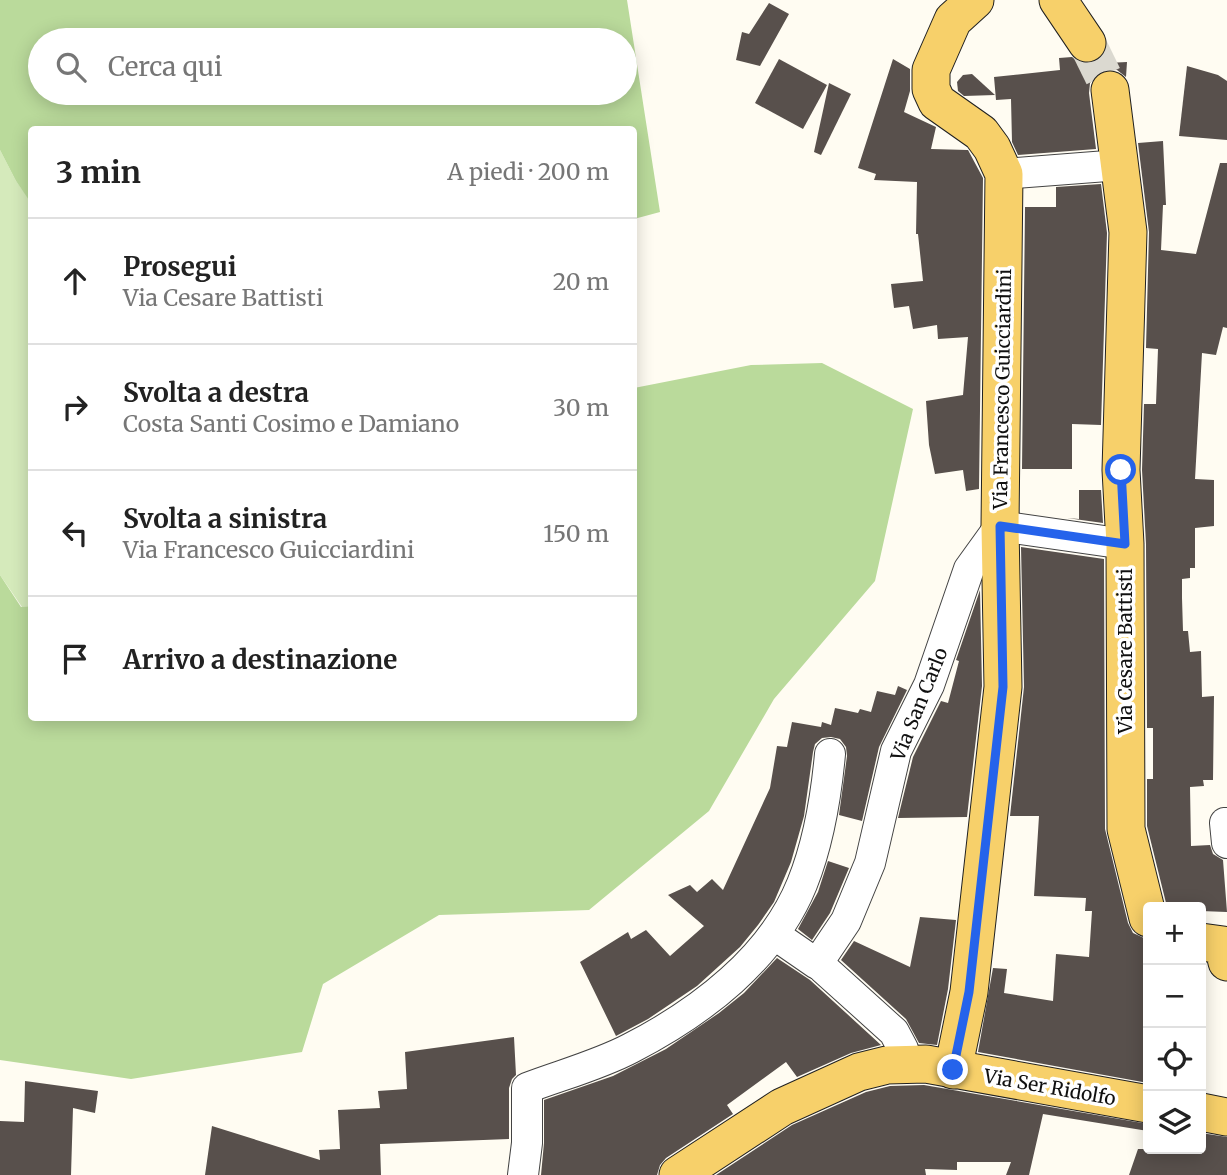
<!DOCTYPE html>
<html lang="it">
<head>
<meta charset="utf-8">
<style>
  body { margin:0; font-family:Merriweather,serif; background:#f6f6f6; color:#222 }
  .controls { position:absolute; right:21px; bottom:21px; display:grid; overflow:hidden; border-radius:7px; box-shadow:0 4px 18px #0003 }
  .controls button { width:63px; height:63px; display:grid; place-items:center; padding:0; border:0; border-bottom:2px solid #e0e0e0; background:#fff; color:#222; font:35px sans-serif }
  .stop { position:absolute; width:21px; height:21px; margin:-16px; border:5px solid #2563eb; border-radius:50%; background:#fff }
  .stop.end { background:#2563eb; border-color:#fff; box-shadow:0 2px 7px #0008 }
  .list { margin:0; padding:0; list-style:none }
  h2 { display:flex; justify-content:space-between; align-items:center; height:91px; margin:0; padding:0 28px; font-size:30px }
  h2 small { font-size:23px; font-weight:400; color:#767676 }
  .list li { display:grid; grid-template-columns:46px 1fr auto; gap:21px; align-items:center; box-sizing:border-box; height:126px; padding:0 28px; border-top:2px solid #e0e0e0 }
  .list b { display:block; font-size:26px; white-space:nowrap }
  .list p { margin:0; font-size:23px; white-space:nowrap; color:#767676 }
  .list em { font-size:23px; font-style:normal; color:#767676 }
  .icon { flex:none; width:38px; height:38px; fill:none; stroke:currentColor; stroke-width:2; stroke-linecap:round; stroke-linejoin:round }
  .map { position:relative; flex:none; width:1227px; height:1175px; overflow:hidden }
  .search { position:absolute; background:#fff; box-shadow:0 4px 18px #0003; left:28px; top:28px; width:609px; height:77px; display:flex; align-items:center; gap:18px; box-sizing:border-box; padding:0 24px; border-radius:38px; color:#767676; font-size:26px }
  .panel { position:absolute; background:#fff; box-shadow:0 4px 18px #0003; left:28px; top:126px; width:609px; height:595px; border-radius:7px }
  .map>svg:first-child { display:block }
  .green { fill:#d5eabb }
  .forest { fill:#bada9b; fill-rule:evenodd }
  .building { fill:#58504c }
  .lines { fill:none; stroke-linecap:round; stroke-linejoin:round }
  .major-tunnel { stroke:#dbd9d0; stroke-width:37; stroke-dasharray:37 18; stroke-linecap:butt }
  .minor-casing { stroke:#434343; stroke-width:32 }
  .major-casing { stroke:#212121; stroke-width:39 }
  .minor { stroke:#fff; stroke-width:30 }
  .major { stroke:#f7d06a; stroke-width:37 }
  .route { stroke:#2563eb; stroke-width:9 }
  .labels { text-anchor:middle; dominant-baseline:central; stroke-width:7; stroke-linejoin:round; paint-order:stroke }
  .street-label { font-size:19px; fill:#101010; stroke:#fff }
</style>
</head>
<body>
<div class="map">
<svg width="1227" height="1175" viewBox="0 0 1227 1175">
  <rect width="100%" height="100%" fill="#fffcf2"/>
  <path class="green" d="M0,150l16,31 16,22v403l-10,1 -22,-32z"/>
  <g class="forest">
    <path d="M0,0h627l33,212 -26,7v-89h-602l-1,73 -15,-22 -16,-31zM40,40h585v53h-585z"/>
    <path d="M822,363l91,46 -38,172 -101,118 -65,112 -120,99 -150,5 -116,69 -21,68 -171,27 -131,-19v-485l21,32 10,-1 1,112h602v-330l117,-23z"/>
  </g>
  <g class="building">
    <path d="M769,3l20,11 -29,52 -24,-6 6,-28 7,2z"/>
    <path d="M1105,53l2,10 20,-1 -1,15 -9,-7 -10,-1 -10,5 -7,9 -1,10 7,56 -78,6 -6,-13 -1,-43 -15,1 -2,-23 66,-7 -1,-12 13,-1 6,5 11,2 10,-4z"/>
    <path d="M779,59l48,26 -24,44 -48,-26z"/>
    <path d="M893,59l17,10v22l-6,21 32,15 -5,22 37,1 15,28 -4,311 -13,2 -3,-21 -28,4 -6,-29 -3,-44 37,-6 5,-58 -30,2 -1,-14 -24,4 -4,-23 -15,2 -3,-24 32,-3 -5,-47h-2l1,-52 -43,-2 2,-6 -18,-6z"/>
    <path d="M1187,66l31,9 9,6v59l-48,-4z"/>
    <path d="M972,74l23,21 -31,1 -6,-5 -1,-9 6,-7z"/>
    <path d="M829,83l22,11 -30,61 -7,-3z"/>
    <path d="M1163,141l3,64h-3l-2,45 35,4 24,-91h7v165l-4,-1 -7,28 -14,-2 -7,126 19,1v46l-19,2v40h-5v10l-8,1v19l1,33h5l2,21 11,-1 1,46 12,-1 -1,84h-10l1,6 -14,1 1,59 19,-1 3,9 10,6 4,52 -26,-1v-4h-34l-20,-81v-47h6v-51h-6l-1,-184 -4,-74 2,-66h12l2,-55 -12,-1 3,-116 -11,-89z"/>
    <path d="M1101,184l6,49 -6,192 -29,-1v45h-50l3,-262h31v-20z"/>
    <path d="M1079,490h22l2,33 -36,-5 12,1z"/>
    <path d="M1021,547l83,12 1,270 23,94 5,10 11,5 4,20v125l-170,-31 15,-84 14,1 -3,24 49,8 3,-47 33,3 3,-46h-7l1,-13 -52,-2 5,-80h-29l14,-129z"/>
    <path d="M980,590l2,96 -15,131 -69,1 15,-61 28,-56 7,2 11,-42 -3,-1z"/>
    <path d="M898,686l9,4 -28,57 -17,74 -23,-6 8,-59 -1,-9 -6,-8 -9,-2 -9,1 -7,6 -2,8 -9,64 -13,46 -17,40 -16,23 -18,22 -43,39 -49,33 -32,17 -36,-74 48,-30 3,7 15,-9 24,26 34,-30 -36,-31 22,-10 7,7 15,-13 11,11 47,-102 7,-42 10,1 5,-25 29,5 1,-5 9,3 4,-17 23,5 2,-4 11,3 6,-21 18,4z"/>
    <path d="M828,861l21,7 -19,45 -18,27 -14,-11 20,-37z"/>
    <path d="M920,917l36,3 -8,69 -11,56 -18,-2 -13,-24 -65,-59 13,-19 56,26z"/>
    <path d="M777,958l33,22 71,65 -30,8 -54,24 -11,-15 -59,43 6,9 -67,44 -6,7 -3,10h-116l3,-32v-43l69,-24 53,-27 53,-36 25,-20z"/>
    <path d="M514,1037l2,38 -4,4 -3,9v51l-129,5 1,31h-176l7,-49 108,34 -1,-10 21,-1 -2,-39 42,-2 -2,-17 29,-2 -2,-37z"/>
    <path d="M25,1081l73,10 -3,22 -22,-5 -2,67h-71v-54l24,1z"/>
    <path d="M924,1085l224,39v7l-105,-17 -14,61h-23l5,-13h-54v8l-32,-1 1,6h-210l76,-50 74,-33 24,-6z"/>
    <path d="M1201,1133l26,4v38h-98l9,-26h63z"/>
  </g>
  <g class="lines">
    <path class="major-tunnel" d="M1087,43l23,47"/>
    <g class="minor-casing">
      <g id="minor">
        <path d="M1004,174l116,-9"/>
        <path d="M1225,823l2,20"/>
        <path d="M775,935l42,29 29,-43 24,-58 26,-112 33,-66 40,-116 31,-43 125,18"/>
        <path d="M823,968l71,64 9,17 4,14"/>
        <path d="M523,1175l4,-32v-55c34,-13 72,-23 104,-40 70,-36 141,-90 171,-164 17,-42 24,-86 28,-130"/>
      </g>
    </g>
    <g class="major-casing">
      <g id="major">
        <path d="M1058,0l29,43"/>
        <path d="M1110,90l18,142 -7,238 4,74 1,285 22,89"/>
        <path d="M1201,942l22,3 4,17"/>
        <path d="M953,1070l16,-78 34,-305 -3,-161 4,-352 -12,-26 -11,-15 -44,-31 -6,-13v-19l22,-50 22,-20"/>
        <path d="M1201,1112l26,5"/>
        <path d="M678,1175l104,-68 77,-35 28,-7 39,-1 222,40"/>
      </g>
    </g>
    <use href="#minor" class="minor"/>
    <use href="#major" class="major"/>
  </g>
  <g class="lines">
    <path class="route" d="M953,1070l16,-78 34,-305 -3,-161 125,18 -4,-74"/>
  </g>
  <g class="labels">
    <g class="street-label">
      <text transform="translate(1002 389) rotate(-89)">Via Francesco Guicciardini</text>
      <text transform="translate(1125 651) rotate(-90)">Via Cesare Battisti</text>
      <text transform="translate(919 704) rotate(-68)">Via San Carlo</text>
      <text transform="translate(1050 1087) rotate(10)">Via Ser Ridolfo</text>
    </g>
  </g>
</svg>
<div class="controls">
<button>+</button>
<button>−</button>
<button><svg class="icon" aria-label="locate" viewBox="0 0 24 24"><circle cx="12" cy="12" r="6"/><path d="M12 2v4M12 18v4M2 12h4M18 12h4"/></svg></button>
<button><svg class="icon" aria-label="layers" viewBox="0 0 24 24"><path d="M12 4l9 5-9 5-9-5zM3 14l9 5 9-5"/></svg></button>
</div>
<div class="stop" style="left:1121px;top:470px"></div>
<div class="stop end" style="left:953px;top:1070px"></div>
<div class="search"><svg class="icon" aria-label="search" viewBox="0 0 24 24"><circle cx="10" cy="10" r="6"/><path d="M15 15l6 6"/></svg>Cerca qui</div>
<section class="panel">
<h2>3 min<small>A piedi · 200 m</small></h2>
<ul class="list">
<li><svg class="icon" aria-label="ahead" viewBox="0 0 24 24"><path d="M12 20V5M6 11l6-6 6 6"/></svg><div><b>Prosegui</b><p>Via Cesare Battisti</p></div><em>20 m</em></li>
<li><svg class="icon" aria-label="right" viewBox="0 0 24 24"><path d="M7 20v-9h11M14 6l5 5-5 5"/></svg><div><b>Svolta a destra</b><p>Costa Santi Cosimo e Damiano</p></div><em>30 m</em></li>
<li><svg class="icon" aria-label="left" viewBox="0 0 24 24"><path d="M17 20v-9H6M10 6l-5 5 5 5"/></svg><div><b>Svolta a sinistra</b><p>Via Francesco Guicciardini</p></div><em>150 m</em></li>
<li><svg class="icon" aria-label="arrive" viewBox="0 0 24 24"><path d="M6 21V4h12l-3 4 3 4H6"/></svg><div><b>Arrivo a destinazione</b></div></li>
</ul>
</section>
</div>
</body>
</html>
